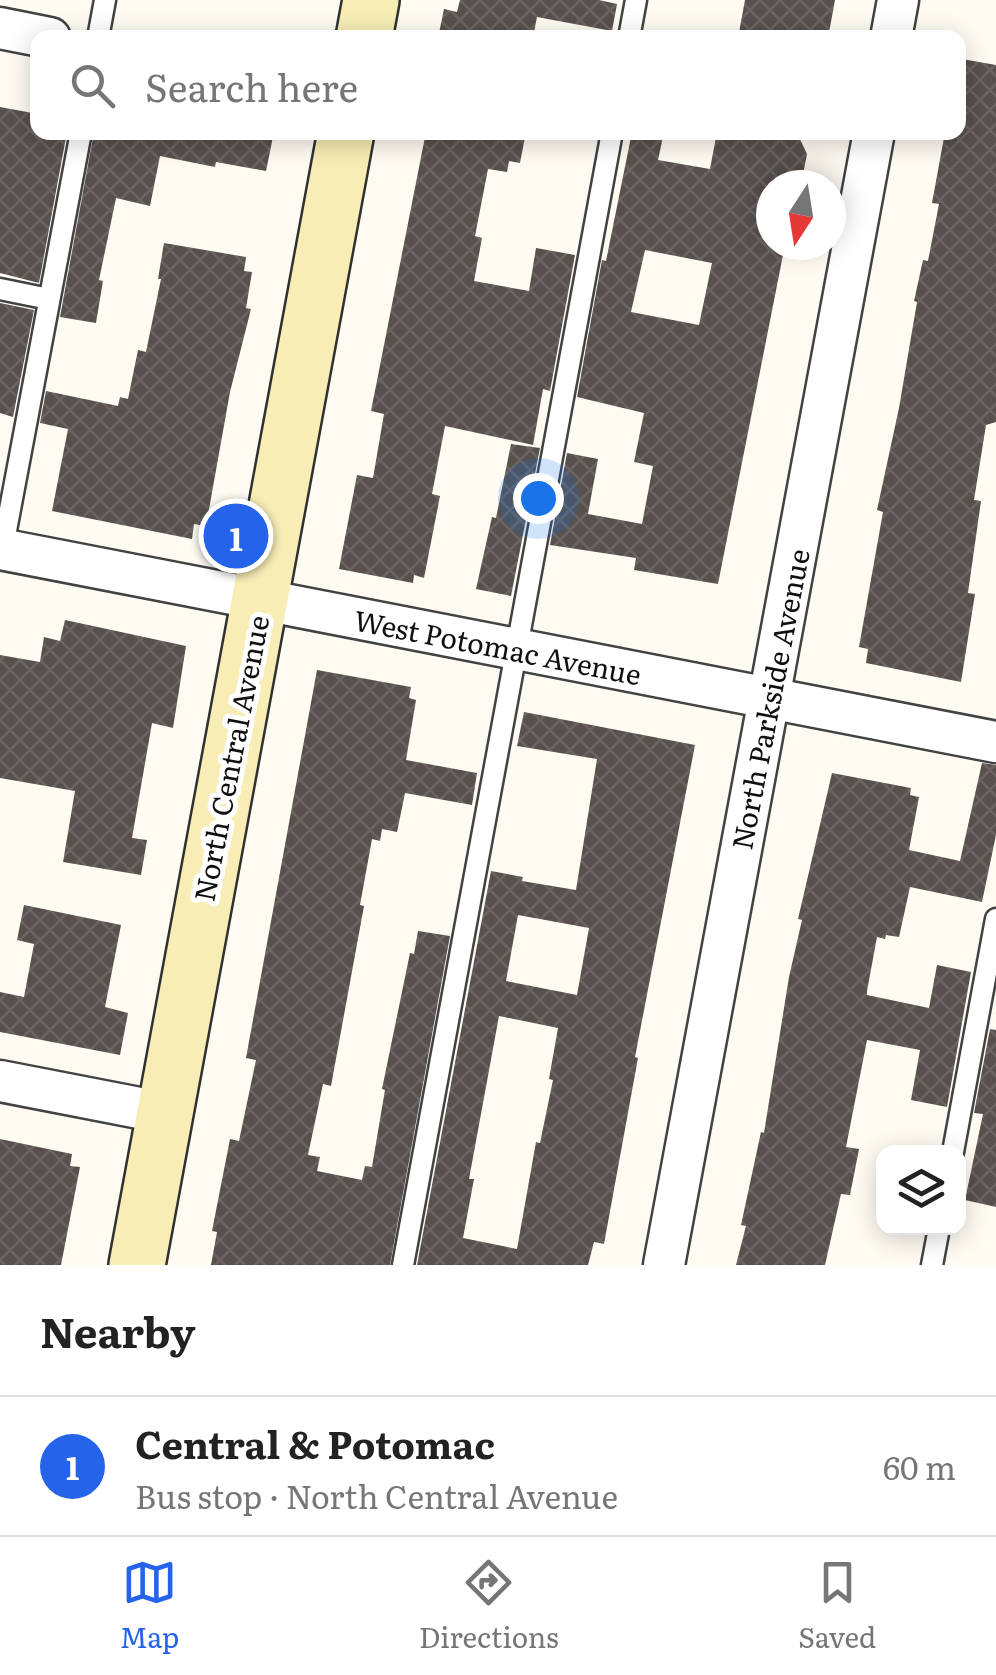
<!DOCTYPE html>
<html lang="en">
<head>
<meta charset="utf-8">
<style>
  body { margin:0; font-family:Literata,serif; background:#f6f6f6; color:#222 }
  .controls { position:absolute; right:30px; bottom:30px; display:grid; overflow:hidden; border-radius:20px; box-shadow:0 5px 25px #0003 }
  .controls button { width:90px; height:90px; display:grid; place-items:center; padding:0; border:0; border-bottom:2px solid #e0e0e0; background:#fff; color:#222; font:50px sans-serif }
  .compass { position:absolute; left:756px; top:170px; width:90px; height:90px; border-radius:50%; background:#fff; box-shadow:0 5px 25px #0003; rotate:192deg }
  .you { position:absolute; left:538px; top:498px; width:35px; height:35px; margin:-25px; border:8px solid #fff; border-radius:50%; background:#1a73e8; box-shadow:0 0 0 15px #1a73e833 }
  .badge { display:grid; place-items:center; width:65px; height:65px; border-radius:50%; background:#2563eb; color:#fff; font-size:32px; font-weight:700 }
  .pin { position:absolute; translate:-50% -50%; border:5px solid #fff; box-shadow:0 2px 10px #0006 }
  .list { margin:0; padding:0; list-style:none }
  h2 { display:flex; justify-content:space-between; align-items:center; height:130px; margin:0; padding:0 40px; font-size:42px }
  h2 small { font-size:32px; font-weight:400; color:#767676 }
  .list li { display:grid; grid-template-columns:65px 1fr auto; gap:30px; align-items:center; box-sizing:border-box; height:140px; padding:0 40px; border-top:2px solid #e0e0e0 }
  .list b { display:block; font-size:38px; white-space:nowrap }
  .list p { margin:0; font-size:32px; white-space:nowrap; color:#767676 }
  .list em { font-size:32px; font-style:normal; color:#767676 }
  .icon { flex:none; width:55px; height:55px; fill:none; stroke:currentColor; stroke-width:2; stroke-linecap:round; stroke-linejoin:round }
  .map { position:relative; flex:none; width:996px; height:1265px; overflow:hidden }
  .search { position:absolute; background:#fff; box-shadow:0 5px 25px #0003; left:30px; right:30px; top:30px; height:110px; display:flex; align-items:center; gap:25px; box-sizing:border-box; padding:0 35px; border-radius:20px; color:#767676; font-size:38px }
  .sheet { height:270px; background:#fff }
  nav { display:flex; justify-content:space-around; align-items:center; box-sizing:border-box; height:140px; border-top:2px solid #e0e0e0; background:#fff; font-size:28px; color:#767676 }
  nav a { display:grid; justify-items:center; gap:5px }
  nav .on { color:#2563eb }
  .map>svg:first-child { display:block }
  .building { fill:url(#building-cross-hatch); fill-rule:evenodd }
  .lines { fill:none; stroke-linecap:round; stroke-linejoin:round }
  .lane-casing { stroke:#424242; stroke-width:25 }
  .street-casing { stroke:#424242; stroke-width:45 }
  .secondary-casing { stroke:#313131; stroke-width:60 }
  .lane { stroke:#fff; stroke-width:20 }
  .street { stroke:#fff; stroke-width:40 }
  .secondary { stroke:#f7edb5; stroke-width:55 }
  .labels { text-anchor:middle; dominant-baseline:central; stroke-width:10; stroke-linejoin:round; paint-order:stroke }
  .street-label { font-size:28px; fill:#0f0f0f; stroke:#fff }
</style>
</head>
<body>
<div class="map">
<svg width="996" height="1265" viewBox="0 0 996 1265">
  <defs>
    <pattern id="building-cross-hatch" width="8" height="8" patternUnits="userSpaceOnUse" patternTransform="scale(2.5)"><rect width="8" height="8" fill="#57504d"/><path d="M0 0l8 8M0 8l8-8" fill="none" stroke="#6a6562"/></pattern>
  </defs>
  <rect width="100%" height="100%" fill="#fefbf3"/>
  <g class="building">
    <path d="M460,0h139l18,4 -5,27 -75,-14 -4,21h-95l6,-29 13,3z"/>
    <path d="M745,0h90l-7,38h-90z"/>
    <path d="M962,59l34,6v357l-10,3 -12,75 7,1 -13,92 7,1 -14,88 -95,-19 2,-14 -9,-2 24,-135 -6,-2 22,-102 18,-106 -3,-1 9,-41 5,1 11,-57 -7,-1 13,-71h13v-55z"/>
    <path d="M0,107l38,7v18h29l-28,151 -39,-10z"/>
    <path d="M94,132h180l-8,39 -50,-9 -1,5 -55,-11 -10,50 -34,-8 -17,82 4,1 -7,42 -36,-6z"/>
    <path d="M426,132h100l-6,31 -11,-2 -2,11 -19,-3 -13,67 7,2 -8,43 55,10 7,-43 39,7 -25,136 -7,-2 -10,56 -88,-19 -13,68 8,2 -16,82 -10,-3 -1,8 -74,-14 18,-94 16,3 11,-64 -13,-3z"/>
    <path d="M632,132h32l-6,28 52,9 7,-37 81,3 9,19 -6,31h-30v60h14l-67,339 -84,-14 2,-12 -86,-13 17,-92 31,6 -10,55 54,10 11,-58 -19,-4 10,-49 -67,-16 25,-137 4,1zM645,250l67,13 -13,62 -68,-13z"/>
    <path d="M164,243l82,14 -2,14 8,1 -6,36 5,1 -21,83 -24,134 -12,-2 -2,15 -140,-28 16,-82 -28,-6 6,-32 72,15 2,-9 8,2 10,-49 8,2 15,-73h-3z"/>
    <path d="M0,303l34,7 -21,107 -13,-4z"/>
    <path d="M511,444l29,4 -29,148 -35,-7 16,-72 4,1z"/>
    <path d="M65,620l121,26 -13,82 -21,-5 -20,115 15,2 -6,35 -78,-13 12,-71 -75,-13v-123l40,7 4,-25 16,4z"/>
    <path d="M317,670l94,17 -2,11 7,2 -10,60 71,13 -5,32 -67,-12 -8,39 -15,-3 -2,12 -8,-2 -12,66 4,1 -33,180 -8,-2 -15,71 12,2 -3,14 45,9 3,-14 7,1 13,-77 -3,-1 28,-136 4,1 4,-23 32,5 -60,329h-179l6,-33 -5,-1 18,-92 9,2 17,-81 -10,-2z"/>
    <path d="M524,712l171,33 -60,312 3,1 -34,186 -10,-2 -6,23h-171l74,-394 32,6 -1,4 54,9 21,-131 -80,-13zM518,915l71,13 -12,67 -71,-14zM499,1016l59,12 -9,51 4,1 -13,63 -4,-1 -19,107 -54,-11 11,-59h-5z"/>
    <path d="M982,763l14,2v70l-14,67 -72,-15 -11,50 -13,-2 -1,4 -8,-2 -10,54v4l62,13 8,-43 34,7 -24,135 -36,-7 9,-50 -53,-10 -21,107 13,2 -9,46 -9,-1 -16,71h-89l10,-39 -5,-1 20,-93 3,1 25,-156 13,-57 -4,-1 34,-146 79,15 -1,7 9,2 -10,53 51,11z"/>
    <path d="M24,905l97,20 -16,82 23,6 -8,42 -120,-23v-40l24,5 10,-53 -17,-4z"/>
    <path d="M990,1029l6,1v177l-31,-7 18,-86 -9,-1z"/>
    <path d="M0,1139l72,15 -2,12 10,1 -19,98h-61z"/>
  </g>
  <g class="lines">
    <g class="lane-casing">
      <g id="lane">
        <path d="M98,38l7,-38"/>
        <path d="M629,38l7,-38"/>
        <path d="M0,289l49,10"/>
        <path d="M1,557l80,-425"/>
        <path d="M953,1152l43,-233"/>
        <path d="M403,1265l209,-1133"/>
        <path d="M932,1265l7,-37"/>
      </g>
    </g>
    <g class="street-casing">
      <g id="street">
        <path d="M0,28l50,10"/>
        <path d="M891,38l7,-38"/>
        <path d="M0,549l996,193"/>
        <path d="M0,1081l165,32"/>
        <path d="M664,1265l210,-1133"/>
      </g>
    </g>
    <g class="secondary-casing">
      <g id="secondary">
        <path d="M364,38l7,-38"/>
        <path d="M137,1265l209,-1133"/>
      </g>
    </g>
    <use href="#lane" class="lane"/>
    <use href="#street" class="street"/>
    <use href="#secondary" class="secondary"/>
  </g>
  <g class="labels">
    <g class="street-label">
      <text transform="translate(498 646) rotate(11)">West Potomac Avenue</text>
      <text transform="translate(769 699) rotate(-79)">North Parkside Avenue</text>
      <text transform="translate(230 758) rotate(-79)">North Central Avenue</text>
    </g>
  </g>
</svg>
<div class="controls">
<button><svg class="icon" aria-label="layers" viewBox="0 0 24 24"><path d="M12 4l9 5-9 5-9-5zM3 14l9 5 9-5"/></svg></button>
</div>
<svg class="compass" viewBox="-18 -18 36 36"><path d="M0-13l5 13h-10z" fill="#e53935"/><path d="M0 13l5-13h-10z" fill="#767676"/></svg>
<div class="you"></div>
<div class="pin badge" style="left:236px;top:536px">1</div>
<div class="search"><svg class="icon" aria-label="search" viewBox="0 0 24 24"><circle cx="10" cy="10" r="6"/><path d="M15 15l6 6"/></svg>Search here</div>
</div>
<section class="sheet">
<h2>Nearby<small></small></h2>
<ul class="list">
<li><span class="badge">1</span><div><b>Central &amp; Potomac</b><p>Bus stop · North Central Avenue</p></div><em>60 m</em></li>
</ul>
</section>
<nav>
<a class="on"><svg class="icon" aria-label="map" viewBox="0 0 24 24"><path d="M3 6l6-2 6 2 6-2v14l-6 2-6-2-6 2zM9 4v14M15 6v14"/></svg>Map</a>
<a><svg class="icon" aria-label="directions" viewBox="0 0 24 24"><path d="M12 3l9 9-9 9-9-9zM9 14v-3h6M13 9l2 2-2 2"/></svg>Directions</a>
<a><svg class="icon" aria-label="saved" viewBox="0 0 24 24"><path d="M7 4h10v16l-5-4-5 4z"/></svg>Saved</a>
</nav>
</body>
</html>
